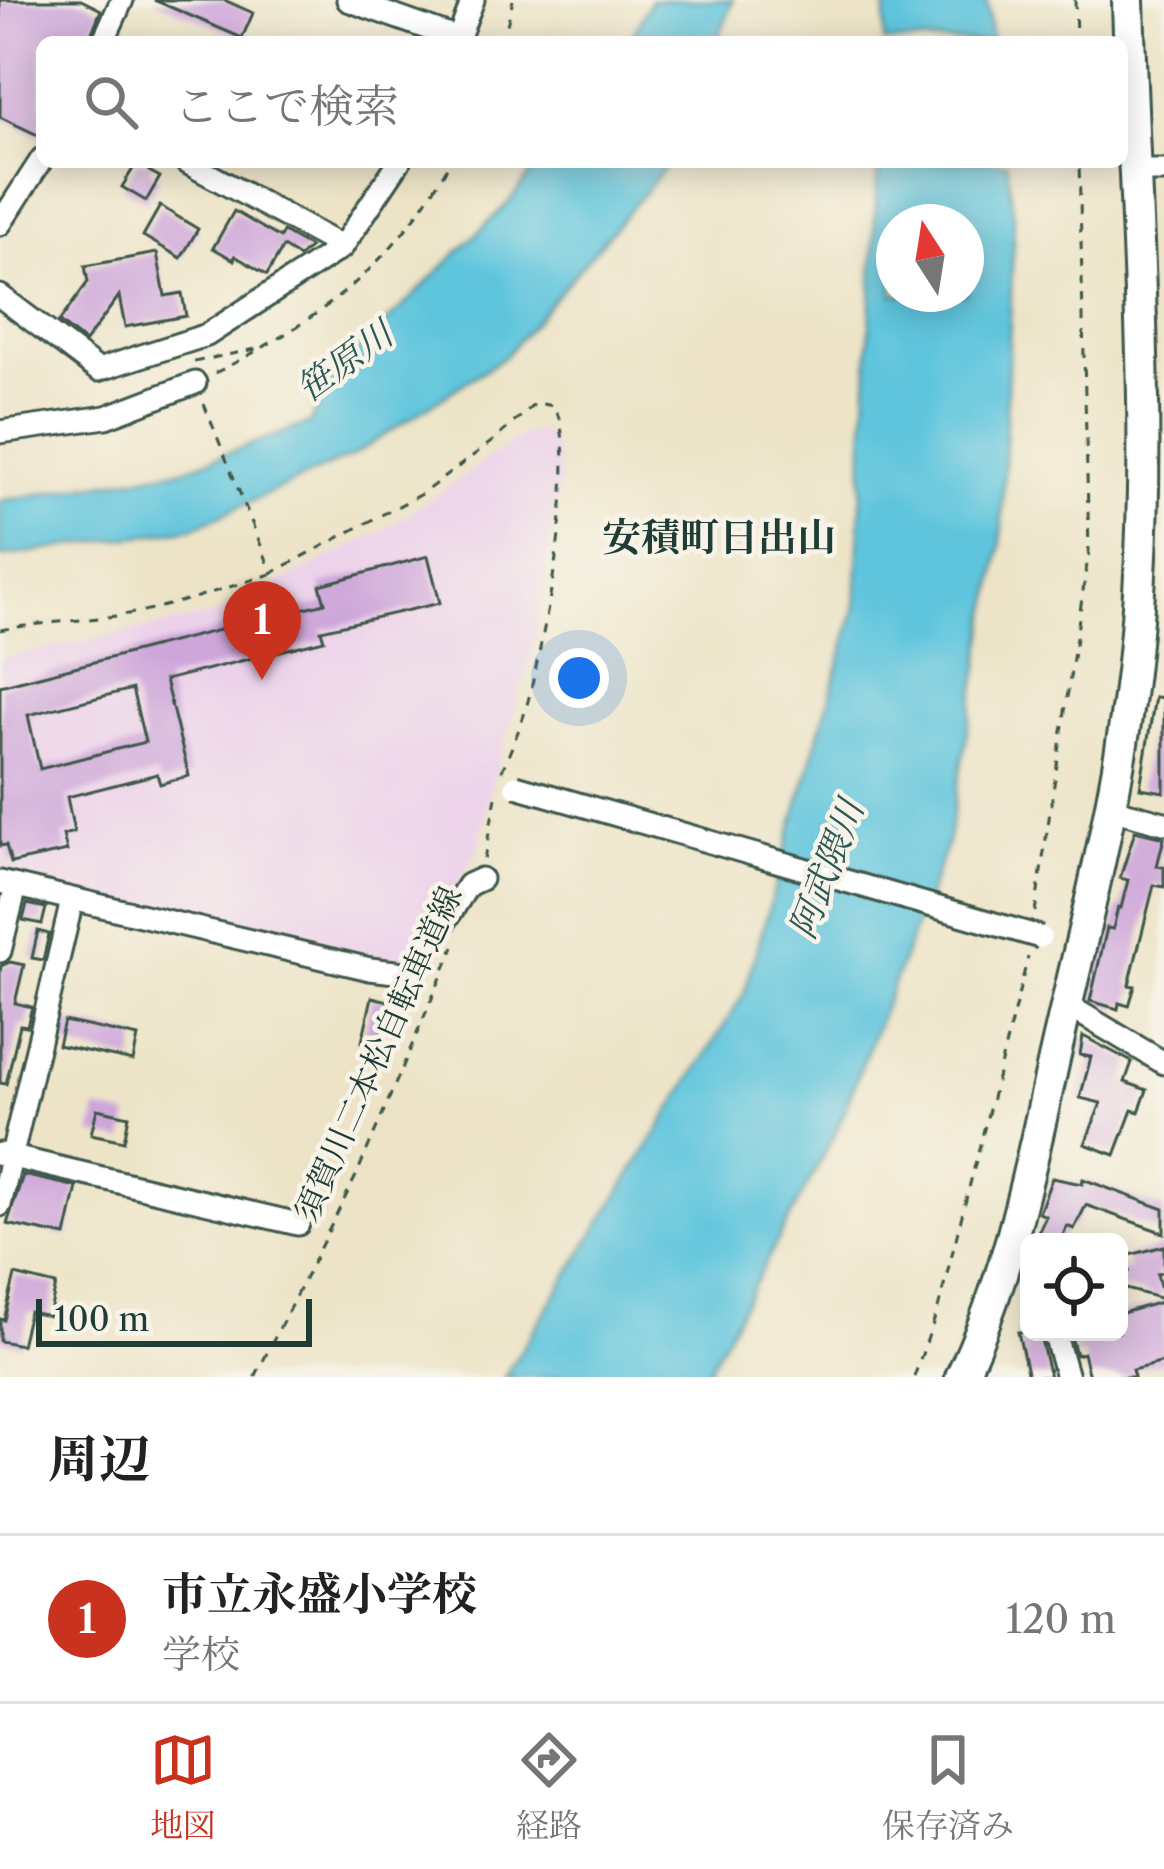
<!DOCTYPE html>
<html lang="ja">
<head>
<meta charset="utf-8">
<style>
  body { margin:0; font-family:"Libre Caslon Text","Noto Serif JP",serif; background:#f6f6f6; color:#222 }
  .controls { position:absolute; right:36px; bottom:36px; display:grid; overflow:hidden; border-radius:18px; box-shadow:0 6px 30px #0003 }
  .controls button { width:108px; height:108px; display:grid; place-items:center; padding:0; border:0; border-bottom:3px solid #e0e0e0; background:#fff; color:#222; font:60px sans-serif }
  .compass { position:absolute; left:876px; top:204px; width:108px; height:108px; border-radius:50%; background:#fff; box-shadow:0 6px 30px #0003; rotate:348deg }
  .scale { position:absolute; left:36px; bottom:30px; width:276px; box-sizing:border-box; padding-left:12px; border:6px solid #1f3d34; border-top:0; font-size:33px; line-height:42px; white-space:nowrap; color:#1f3d34; -webkit-text-stroke:9px #f7f3e8; paint-order:stroke }
  .you { position:absolute; left:579px; top:678px; width:42px; height:42px; margin:-30px; border:9px solid #fff; border-radius:50%; background:#1a73e8; box-shadow:0 0 0 18px #1a73e833 }
  .badge { display:grid; place-items:center; width:78px; height:78px; border-radius:50%; background:#c8321e; color:#fff; font-size:39px; font-weight:700 }
  .pin { position:absolute; translate:-50% -99px; filter:drop-shadow(0 3px 6px #0008) }
  .pin::after { content:''; position:absolute; top:63px; width:42px; height:36px; background:inherit; clip-path:polygon(0 0,100% 0,50% 100%) }
  .list { margin:0; padding:0; list-style:none }
  h2 { display:flex; justify-content:space-between; align-items:center; height:156px; margin:0; padding:0 48px; font-size:51px }
  h2 small { font-size:39px; font-weight:400; color:#767676 }
  .list li { display:grid; grid-template-columns:78px 1fr auto; gap:36px; align-items:center; box-sizing:border-box; height:168px; padding:0 48px; border-top:3px solid #e0e0e0 }
  .list b { display:block; font-size:45px; white-space:nowrap }
  .list p { margin:0; font-size:39px; white-space:nowrap; color:#767676 }
  .list em { font-size:39px; font-style:normal; color:#767676 }
  .icon { flex:none; width:66px; height:66px; fill:none; stroke:currentColor; stroke-width:2; stroke-linecap:round; stroke-linejoin:round }
  .map { position:relative; flex:none; width:1164px; height:1377px; overflow:hidden }
  .search { position:absolute; background:#fff; box-shadow:0 6px 30px #0003; left:36px; right:36px; top:36px; height:132px; display:flex; align-items:center; gap:30px; box-sizing:border-box; padding:0 42px; border-radius:18px; color:#767676; font-size:45px }
  .sheet { height:324px; background:#fff }
  nav { display:flex; justify-content:space-around; align-items:center; box-sizing:border-box; height:168px; border-top:3px solid #e0e0e0; background:#fff; font-size:33px; color:#767676 }
  nav a { display:grid; justify-items:center; gap:6px }
  nav .on { color:#c8321e }
  .map>svg:first-child { display:block }
  .built { fill:#ecd1ea }
  .water { fill:#5fc5dd; stroke:#3f8188; stroke-width:3; fill-rule:evenodd }
  .building { fill:#cea6da; fill-rule:evenodd }
  .lines { fill:none; stroke-linecap:round; stroke-linejoin:round }
  .street-casing { stroke:#3e564a; stroke-width:27 }
  .secondary-casing { stroke:#3e564a; stroke-width:36 }
  .path { stroke:#3e564a; stroke-width:3; stroke-dasharray:9 9; stroke-linecap:butt }
  .street { stroke:#fff; stroke-width:21 }
  .secondary { stroke:#fff; stroke-width:30 }
  .street-bridge-casing { stroke:#3e564a; stroke-width:27; stroke-linecap:butt }
  .street-bridge { stroke:#fff; stroke-width:21 }
  .labels { text-anchor:middle; dominant-baseline:central; stroke-width:9; stroke-linejoin:round; paint-order:stroke }
  .street-label { font-size:33px; fill:#1f3d34; stroke:#f7f3e8 }
  .water-label { font-size:36px; font-style:italic; fill:#2c5856; stroke:#f7f3e8 }
  .quarter-label { font-size:39px; font-weight:bold; fill:#1f3d34; stroke:#f7f3e8 }
</style>
</head>
<body>
<div class="map">
<svg width="1164" height="1377" viewBox="0 0 1164 1377">
  <rect width="100%" height="100%" fill="#f7f3e8"/>
  <filter id="ink" filterUnits="userSpaceOnUse"><feTurbulence type="fractalNoise" baseFrequency=".00833" numOctaves="2"/><feDisplacementMap in="SourceGraphic" scale="24" xChannelSelector="R" yChannelSelector="G"/><feConvolveMatrix kernelMatrix="1 2 1 2 8 2 1 2 1" color-interpolation-filters="sRGB"/></filter>
  <filter id="wash" filterUnits="userSpaceOnUse"><feTurbulence type="fractalNoise" baseFrequency=".004" numOctaves="4" result="noise"/><feDisplacementMap in="SourceGraphic" scale="48" xChannelSelector="R" yChannelSelector="G"/><feGaussianBlur stdDeviation="2.7" result="paint"/><feColorMatrix in="noise" values="0 0 0 0 0 0 0 0 0 0 0 0 0 0 0 0 0 1.4 0 .05"/><feComposite in="paint" operator="in"/></filter>
  <g filter="url(#wash)">
    <rect width="100%" height="100%" fill="#ede4c7"/>
    <path class="built" d="M535,431l11,2 7,9 8,33 -29,179 -40,130 -13,64 -59,102 -24,9 -294,-60 -102,-27v-214l214,-43 172,-86 135,-93z"/>
    <g class="water">
      <path d="M651,0h82l-16,42h-88z"/>
      <path d="M886,0h101l5,42h-108z"/>
      <path d="M539,162h131l-166,195 -150,98 -162,73 -192,29v-56l184,-32 126,-46 24,-49 175,-172z"/>
      <path d="M878,162h129l7,57 -13,327 -54,299 -112,289 -131,243h-200l240,-383 112,-388zM894,222h72v72h-72z"/>
    </g>
    <g id="blocks">
      <g class="building">
        <path d="M0,0h81l20,10 -13,32h-46v95l-42,-20z"/>
        <path d="M154,0h70l29,13 -11,25z"/>
        <path d="M137,162h16l-4,9 11,6 -14,24 -24,-14z"/>
        <path d="M160,206l38,23 -17,29 -38,-22z"/>
        <path d="M234,211l46,27 3,-6 27,15 -11,10 -16,-10 -16,28 -32,-19 -1,4 -21,-12z"/>
        <path d="M157,253l8,43 17,-3 4,23 -61,11 -6,-31 -34,46 -26,-20 29,-40 -3,-16z"/>
        <path d="M428,556l12,47 -119,27 3,10 -159,40 24,96 -29,8 -3,-10 -90,23 7,35 -11,3 4,16 -56,12 -5,-18 -6,1v-160l325,-83 -5,-18zM132,689l13,53 -105,27 -12,-54z"/>
        <path d="M1155,697l9,1v94l-24,-4z"/>
        <path d="M1135,831l29,7 -7,28 7,1v20l-10,-2 -25,100 6,1 -6,20 -10,-3 -1,6 -28,-8 17,-73 6,1 5,-22 3,1 7,-28 -8,-2z"/>
        <path d="M27,904l19,4 -4,16 -19,-4z"/>
        <path d="M38,931l11,3 -6,26 -11,-2z"/>
        <path d="M10,962l14,3 -9,38 17,4 -5,19 -7,-1 -14,59 -6,-1v-111l1,-6z"/>
        <path d="M372,997l17,4 -10,45 -17,-4z"/>
        <path d="M64,1021l74,16 -5,24 -75,-16z"/>
        <path d="M1083,1036l49,26 -7,20 22,8 -8,22 -7,-2 -17,45 -30,-11 16,-41 -21,-5 11,-41 -11,-2z"/>
        <path d="M97,1109l32,7 -5,25 -33,-7z"/>
        <path d="M23,1175l54,12 -11,49 -59,-12z"/>
        <path d="M1052,1178l30,6 1,-5 81,30v24l-78,-28 -12,24 -7,-3 -7,16 -24,-5 10,-21 -7,-3z"/>
        <path d="M1164,1246v26l-7,2 6,25 -44,-12v-18l10,2 -3,-15z"/>
        <path d="M15,1275l41,10 -7,31 -20,-4 -8,33 -21,-4v-22l4,1z"/>
        <path d="M1164,1301v61l-32,8 2,7h-45l-6,-24 -7,2 -6,-23h49v-18z"/>
        <path d="M1018,1332h21l11,45h-22z"/>
      </g>
    </g>
  </g>
  <g filter="url(#ink)">
    <use href="#blocks" fill-opacity="0" stroke="#3e564a" stroke-width="3"/>
    <g class="lines">
      <g class="street-casing">
        <g id="street">
          <path d="M348,0l110,39"/>
          <path d="M103,42l19,-42"/>
          <path d="M457,42l16,-42"/>
          <path d="M186,162l156,85"/>
          <path d="M1136,171h28"/>
          <path d="M0,224l42,-65"/>
          <path d="M0,296l98,74 109,-35 135,-88 57,-85"/>
          <path d="M0,432l106,-15 89,-34"/>
          <path d="M1112,809l52,14"/>
          <path d="M0,882l370,87 42,5 56,-89 13,-6"/>
          <path d="M0,951l16,-65"/>
          <path d="M1067,1005l97,58"/>
          <path d="M0,1154l298,70"/>
          <path d="M0,1205l72,-304"/>
          <path d="M1054,1332l13,45"/>
        </g>
      </g>
      <g class="secondary-casing">
        <path id="secondary" d="M961,1377c48,-100 70,-214 94,-322 29,-127 62,-253 77,-383 25,-222 2,-449 -4,-672"/>
      </g>
      <g class="path">
        <path d="M1075,0l1,42"/>
        <path d="M503,42l10,-42"/>
        <path d="M194,362l66,-14"/>
        <path d="M215,373c106,-54 176,-105 235,-211"/>
        <path d="M204,404l68,169 151,-80 71,-53 42,-37 18,3c28,48 -11,237 -26,295 -6,24 -17,47 -26,70"/>
        <path d="M0,630c41,-8 82,-9 123,-15 51,-9 99,-26 148,-41"/>
        <path d="M484,859l13,-67"/>
        <path d="M1035,912l54,-361 -10,-389"/>
        <path d="M255,1377l101,-201 98,-229"/>
        <path d="M914,1377l24,-68 90,-352"/>
      </g>
      <use href="#street" class="street"/>
      <use href="#secondary" class="secondary"/>
      <g class="street-bridge-casing">
        <path id="street-bridge" d="M516,786l524,151"/>
      </g>
      <use href="#street-bridge" class="street-bridge"/>
    </g>
  </g>
  <g class="labels">
    <g class="street-label">
      <text transform="translate(378 1054) rotate(-66)">須賀川二本松自転車道線</text>
    </g>
    <g class="water-label">
      <text transform="translate(344 361) rotate(-36)">笹原川</text>
      <text transform="translate(826 869) rotate(-69)">阿武隈川</text>
    </g>
    <g class="quarter-label">
      <text x="719" y="537">安積町日出山</text>
    </g>
  </g>
</svg>
<div class="controls">
<button><svg class="icon" aria-label="locate" viewBox="0 0 24 24"><circle cx="12" cy="12" r="6"/><path d="M12 2v4M12 18v4M2 12h4M18 12h4"/></svg></button>
</div>
<svg class="compass" viewBox="-18 -18 36 36"><path d="M0-13l5 13h-10z" fill="#e53935"/><path d="M0 13l5-13h-10z" fill="#767676"/></svg>
<div class="scale">100 m</div>
<div class="you"></div>
<div class="pin badge" style="left:262px;top:680px">1</div>
<div class="search"><svg class="icon" aria-label="search" viewBox="0 0 24 24"><circle cx="10" cy="10" r="6"/><path d="M15 15l6 6"/></svg>ここで検索</div>
</div>
<section class="sheet">
<h2>周辺<small></small></h2>
<ul class="list">
<li><span class="badge">1</span><div><b>市立永盛小学校</b><p>学校</p></div><em>120 m</em></li>
</ul>
</section>
<nav>
<a class="on"><svg class="icon" aria-label="map" viewBox="0 0 24 24"><path d="M3 6l6-2 6 2 6-2v14l-6 2-6-2-6 2zM9 4v14M15 6v14"/></svg>地図</a>
<a><svg class="icon" aria-label="directions" viewBox="0 0 24 24"><path d="M12 3l9 9-9 9-9-9zM9 14v-3h6M13 9l2 2-2 2"/></svg>経路</a>
<a><svg class="icon" aria-label="saved" viewBox="0 0 24 24"><path d="M7 4h10v16l-5-4-5 4z"/></svg>保存済み</a>
</nav>
</body>
</html>
